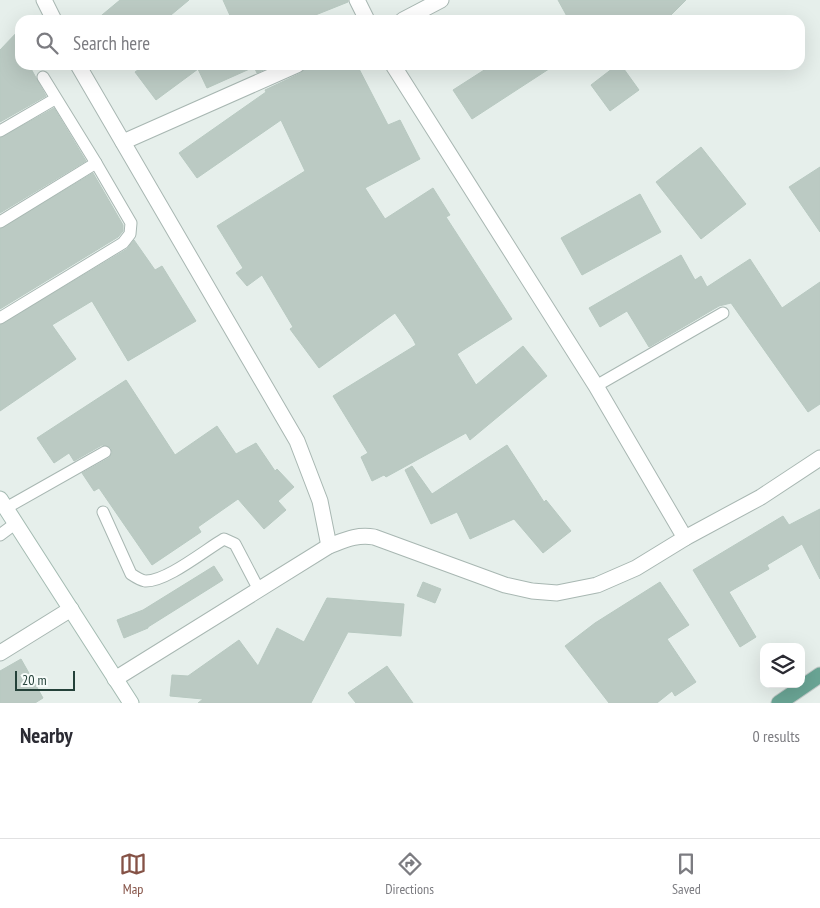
<!DOCTYPE html>
<html lang="en">
<head>
<meta charset="utf-8">
<style>
  body { margin:0; font-family:"PT Sans Narrow",sans-serif; background:#f7f7f7; color:#2b2b33 }
  .controls { position:absolute; right:15px; bottom:15px; display:grid; overflow:hidden; border-radius:10px; box-shadow:0 5px 20px #0002 }
  .controls button { width:45px; height:45px; display:grid; place-items:center; padding:0; border:0; border-bottom:1px solid #e1e1e2; background:#fff; color:#2b2b33; font:25px sans-serif }
  .scale { position:absolute; left:15px; bottom:12px; width:60px; box-sizing:border-box; padding-left:5px; border:2px solid #244139; border-top:0; font-size:14px; line-height:18px; white-space:nowrap; color:#244139; -webkit-text-stroke:4px #f6fbf9; paint-order:stroke }
  .list { margin:0; padding:0; list-style:none }
  h2 { display:flex; justify-content:space-between; align-items:center; height:65px; margin:0; padding:0 20px; font-size:21px }
  h2 small { font-size:16px; font-weight:400; color:#7c7c81 }
  .icon { flex:none; width:28px; height:28px; fill:none; stroke:currentColor; stroke-width:2; stroke-linecap:round; stroke-linejoin:round }
  .map { position:relative; flex:none; width:820px; height:703px; overflow:hidden }
  .search { position:absolute; background:#fff; box-shadow:0 5px 20px #0002; left:15px; right:15px; top:15px; height:55px; display:flex; align-items:center; gap:12px; box-sizing:border-box; padding:0 18px; border-radius:15px; color:#7c7c81; font-size:19px }
  .sheet { height:135px; background:#fff }
  nav { display:flex; justify-content:space-around; align-items:center; box-sizing:border-box; height:70px; border-top:1px solid #e1e1e2; background:#fff; font-size:14px; color:#7c7c81 }
  nav a { display:grid; justify-items:center; gap:2px }
  nav .on { color:#855246 }
  .map>svg:first-child { display:block }
  .building { fill:#bbcac3; stroke:#b8c9c1 }
  .lines { fill:none; stroke-linecap:round; stroke-linejoin:round }
  .lane-casing { stroke:#a8b7b2; stroke-width:13 }
  .street-casing { stroke:#a8b7b2; stroke-width:17 }
  .secondary-casing { stroke:#a4bbb2; stroke-width:17 }
  .primary-casing { stroke:#c2cac8; stroke-width:17 }
  .lane { stroke:#fff; stroke-width:11 }
  .street { stroke:#fff; stroke-width:15 }
  .secondary { stroke:#fff; stroke-width:15 }
  .primary { stroke:#6aa595; stroke-width:15 }
</style>
</head>
<body>
<div class="map">
<svg width="820" height="703" viewBox="0 0 820 703">
  <rect width="100%" height="100%" fill="#e6efeb"/>
  <g class="building">
    <path d="M120,0h69l-24,20h-69z"/>
    <path d="M223,0h125v2l-45,18h-71z"/>
    <path d="M558,0h128l-20,20h-97z"/>
    <path d="M20,29v36h9l17,31 -46,26v-72z"/>
    <path d="M145,65h129l-17,8 -3,-6 -47,21 -9,-19 -42,31 -21,-28z"/>
    <path d="M306,65h51l31,60 12,-5 20,39 -55,29 20,31 48,-31 17,27 -4,2 66,102 -55,35 19,31 47,-39 24,30 -77,64 -4,-7 -80,44 -2,-2 -12,6 -11,-24 7,-4 -35,-57 83,-51 -3,-6 -18,-26 -76,55 -29,-39 3,-2 -31,-52 -15,11 -11,-13 7,-5 -26,-42 88,-55 -24,-51 -84,58 -18,-25 87,-61 -1,-2 36,-17z"/>
    <path d="M492,65h63l-83,54 -19,-29z"/>
    <path d="M617,65h4l18,25 -29,21 -19,-26z"/>
    <path d="M54,108l32,53 -86,52v-75z"/>
    <path d="M701,147l45,57 -45,35 -45,-57z"/>
    <path d="M820,167v65l-31,-45z"/>
    <path d="M93,173l30,52v6l-5,6 -118,72v-80z"/>
    <path d="M640,194l21,38 -79,43 -21,-37z"/>
    <path d="M134,240l21,30 7,-4 34,55 -68,40 -36,-60 -40,24 24,34 -76,52v-86l127,-76z"/>
    <path d="M681,255l14,25 6,-4 6,11 43,-28 32,49 38,-26v122l-12,8 -77,-109 -12,3 -70,41 -22,-36 -27,16 -11,-19z"/>
    <path d="M126,380l49,75 42,-29 19,28 20,-11 19,28 2,-2 17,18 -16,14 8,9 -22,19 -26,-30 -40,28 3,5 -49,33 -53,-77 -5,3 -12,-18 27,-15 3,-5 -1,-5 -9,-3 -28,16 -5,-8 -15,10 -17,-25z"/>
    <path d="M507,445l37,57 2,-2 25,31 -28,22 -29,-34 -44,20 -13,-27 -26,12 -26,-54 7,-4 20,28z"/>
    <path d="M820,509v70l-18,-35 -35,21 2,4 -40,23 27,45 -16,10 -47,-77 90,-54 6,9z"/>
    <path d="M214,566l9,14 -75,47v1l-24,10 -7,-18 26,-10z"/>
    <path d="M423,582l18,7 -6,14 -18,-7z"/>
    <path d="M660,582l29,43 -22,14 29,43 -21,14 -3,-5 -15,12h-48l-44,-57 30,-23z"/>
    <path d="M327,598l77,6 -3,32 -53,-4 -37,71h-113l5,-4 -33,-3 2,-21 16,1 51,-36 19,26 19,-38 27,14z"/>
    <path d="M21,659l22,39 -8,5h-35v-32z"/>
    <path d="M387,666l26,37h-57l-8,-10z"/>
  </g>
  <g class="lines">
    <g class="lane-casing">
      <g id="lane">
        <path d="M0,131l55,-32"/>
        <path d="M0,222l96,-59"/>
        <path d="M0,318l123,-75 7,-9 1,-11 -35,-60 -53,-86"/>
        <path d="M596,386l127,-73"/>
        <path d="M6,508l99,-56"/>
        <path d="M103,512l28,62c3,2 9,6 14,7 21,1 60,-31 79,-42l11,5 24,46"/>
        <path d="M0,535l16,-12"/>
      </g>
    </g>
    <g class="street-casing">
      <g id="street">
        <path d="M44,0l10,20"/>
        <path d="M357,0l10,20"/>
        <path d="M403,20l38,-20"/>
        <path d="M78,65l219,376 23,60 9,45"/>
        <path d="M393,65l203,321 89,152"/>
        <path d="M123,142l174,-77"/>
        <path d="M0,653l71,-44"/>
        <path d="M115,679l214,-133c16,-6 28,-12 45,-9l131,48 27,6 25,2 40,-8 39,-17 49,-30 76,-41 59,-39"/>
      </g>
    </g>
    <g class="secondary-casing">
      <path id="secondary" d="M0,499l131,204"/>
    </g>
    <g class="primary-casing">
      <path id="primary" d="M779,703l41,-28"/>
    </g>
    <use href="#lane" class="lane"/>
    <use href="#street" class="street"/>
    <use href="#secondary" class="secondary"/>
    <use href="#primary" class="primary"/>
  </g>
</svg>
<div class="controls">
<button><svg class="icon" aria-label="layers" viewBox="0 0 24 24"><path d="M12 4l9 5-9 5-9-5zM3 14l9 5 9-5"/></svg></button>
</div>
<div class="scale">20 m</div>
<div class="search"><svg class="icon" aria-label="search" viewBox="0 0 24 24"><circle cx="10" cy="10" r="6"/><path d="M15 15l6 6"/></svg>Search here</div>
</div>
<section class="sheet">
<h2>Nearby<small>0 results</small></h2>
<ul class="list">
</ul>
</section>
<nav>
<a class="on"><svg class="icon" aria-label="map" viewBox="0 0 24 24"><path d="M3 6l6-2 6 2 6-2v14l-6 2-6-2-6 2zM9 4v14M15 6v14"/></svg>Map</a>
<a><svg class="icon" aria-label="directions" viewBox="0 0 24 24"><path d="M12 3l9 9-9 9-9-9zM9 14v-3h6M13 9l2 2-2 2"/></svg>Directions</a>
<a><svg class="icon" aria-label="saved" viewBox="0 0 24 24"><path d="M7 4h10v16l-5-4-5 4z"/></svg>Saved</a>
</nav>
</body>
</html>
